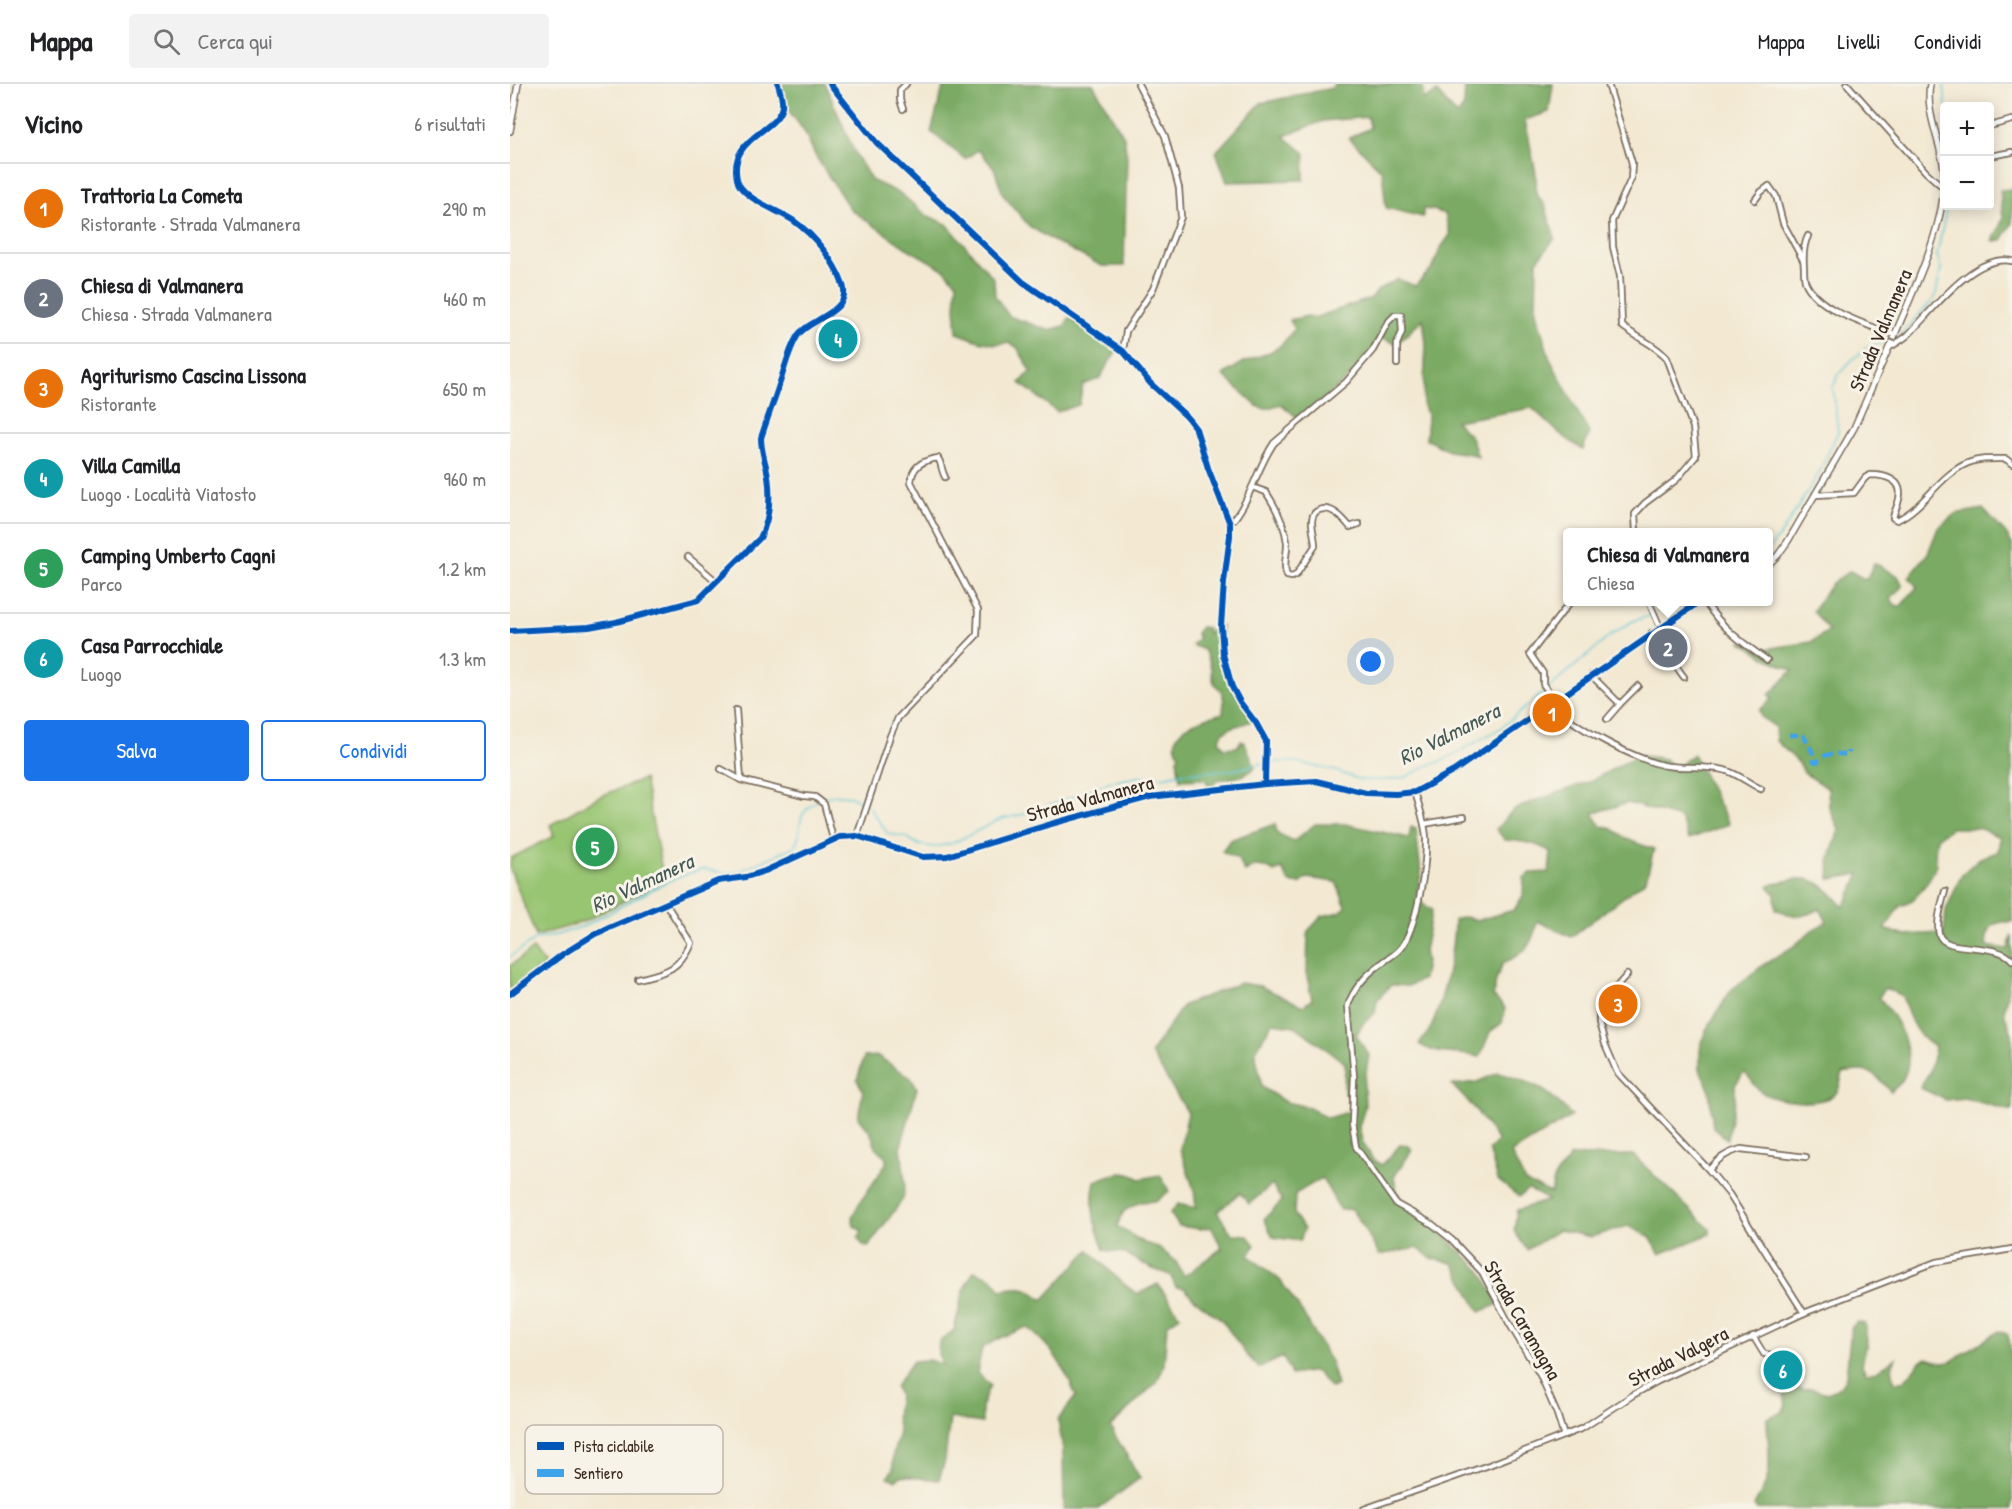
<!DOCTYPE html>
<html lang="it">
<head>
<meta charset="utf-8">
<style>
  body { margin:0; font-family:"Patrick Hand",sans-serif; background:#f2f2f2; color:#202124 }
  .controls { position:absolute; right:18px; top:18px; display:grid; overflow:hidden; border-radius:6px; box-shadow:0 3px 15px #0003 }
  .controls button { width:54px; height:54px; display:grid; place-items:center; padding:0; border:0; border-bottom:2px solid #e0e0e0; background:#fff; color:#202124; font:30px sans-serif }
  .you { position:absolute; left:861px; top:578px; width:21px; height:21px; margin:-15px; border:4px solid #fff; border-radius:50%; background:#1a73e8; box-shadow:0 0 0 9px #1a73e833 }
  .badge { display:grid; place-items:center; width:39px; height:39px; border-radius:50%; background:#1a73e8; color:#fff; font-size:20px; font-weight:700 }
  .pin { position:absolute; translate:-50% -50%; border:3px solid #fff; box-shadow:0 2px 6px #0006 }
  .popup { position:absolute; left:1053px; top:444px; width:210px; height:78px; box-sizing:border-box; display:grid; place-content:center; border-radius:6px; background:#fff; filter:drop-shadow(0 2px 4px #0005); font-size:20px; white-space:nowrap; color:#757577 }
  .popup b { font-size:22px; color:#202124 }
  .popup::after { content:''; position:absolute; left:50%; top:100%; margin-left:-12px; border:12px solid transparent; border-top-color:#fff }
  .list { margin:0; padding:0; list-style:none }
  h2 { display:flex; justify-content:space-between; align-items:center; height:78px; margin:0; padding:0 24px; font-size:26px }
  h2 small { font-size:20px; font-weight:400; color:#757577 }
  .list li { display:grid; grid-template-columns:39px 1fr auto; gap:18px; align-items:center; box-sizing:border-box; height:90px; padding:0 24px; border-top:2px solid #e0e0e0 }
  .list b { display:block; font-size:22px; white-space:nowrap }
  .list p { margin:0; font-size:20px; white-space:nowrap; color:#757577 }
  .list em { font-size:20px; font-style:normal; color:#757577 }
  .actions { display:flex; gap:12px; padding:18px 24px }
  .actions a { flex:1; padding:14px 0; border:2px solid #1a73e8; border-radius:6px; text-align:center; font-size:21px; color:#1a73e8 }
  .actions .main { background:#1a73e8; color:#fff }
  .icon { flex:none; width:33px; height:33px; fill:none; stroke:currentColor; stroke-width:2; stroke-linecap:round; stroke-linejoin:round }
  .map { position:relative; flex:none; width:1502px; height:1425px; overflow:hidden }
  header { display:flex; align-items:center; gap:36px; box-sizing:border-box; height:84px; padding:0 30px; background:#fff; border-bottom:2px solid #e0e0e0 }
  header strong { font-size:28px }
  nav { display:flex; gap:33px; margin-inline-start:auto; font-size:21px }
  .search { width:420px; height:54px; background:#f2f2f2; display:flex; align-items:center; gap:15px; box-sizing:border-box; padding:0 21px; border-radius:6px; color:#757577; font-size:22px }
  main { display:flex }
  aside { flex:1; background:#fff }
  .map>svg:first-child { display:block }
  .green { fill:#98c572; stroke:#6a7848; stroke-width:1.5 }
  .forest { fill:#7aaa64; stroke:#5a6a41; stroke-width:1.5; fill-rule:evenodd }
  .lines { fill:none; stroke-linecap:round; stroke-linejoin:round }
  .stream { stroke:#58c4d3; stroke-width:1.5 }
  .minor-casing { stroke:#7b6d5d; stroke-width:8 }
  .tertiary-casing { stroke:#7b6d5d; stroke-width:8 }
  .minor { stroke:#fff; stroke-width:4.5 }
  .tertiary { stroke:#fff; stroke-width:5 }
  .quiet { stroke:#3fa3ea; stroke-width:4.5; stroke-dasharray:9 4.5; stroke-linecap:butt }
  .cycleway-casing { stroke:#f7f3e8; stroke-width:10 }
  .cycleway { stroke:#0057b8; stroke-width:6 }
  .labels { text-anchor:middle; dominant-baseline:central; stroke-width:6; stroke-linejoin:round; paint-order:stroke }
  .street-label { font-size:20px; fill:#3b2a1e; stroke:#f7f3e8 }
  .water-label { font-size:21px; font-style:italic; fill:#445854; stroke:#f7f3e8 }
  .key { fill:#f7f3e8; stroke:#bfb7ab; stroke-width:1.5 }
  .key-label { font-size:16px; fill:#3b2a1e }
</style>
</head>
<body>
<header>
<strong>Mappa</strong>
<div class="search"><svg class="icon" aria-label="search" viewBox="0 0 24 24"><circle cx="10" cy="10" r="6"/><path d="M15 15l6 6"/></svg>Cerca qui</div>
<nav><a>Mappa</a><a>Livelli</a><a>Condividi</a></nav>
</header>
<main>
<aside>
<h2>Vicino<small>6 risultati</small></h2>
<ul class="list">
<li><span class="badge" style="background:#e8710a">1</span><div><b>Trattoria La Cometa</b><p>Ristorante · Strada Valmanera</p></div><em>290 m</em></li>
<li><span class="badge" style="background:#6b7280">2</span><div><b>Chiesa di Valmanera</b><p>Chiesa · Strada Valmanera</p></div><em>460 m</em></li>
<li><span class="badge" style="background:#e8710a">3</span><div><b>Agriturismo Cascina Lissona</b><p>Ristorante</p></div><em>650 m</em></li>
<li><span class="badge" style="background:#0f9aa8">4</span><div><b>Villa Camilla</b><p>Luogo · Località Viatosto</p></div><em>960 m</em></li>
<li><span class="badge" style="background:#2e9e5b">5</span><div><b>Camping Umberto Cagni</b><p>Parco</p></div><em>1.2 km</em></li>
<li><span class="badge" style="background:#0f9aa8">6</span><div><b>Casa Parrocchiale</b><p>Luogo</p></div><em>1.3 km</em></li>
</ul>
<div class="actions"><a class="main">Salva</a><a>Condividi</a></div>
</aside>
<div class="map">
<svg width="1502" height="1425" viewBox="0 0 1502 1425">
  <rect width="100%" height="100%" fill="#f7f3e8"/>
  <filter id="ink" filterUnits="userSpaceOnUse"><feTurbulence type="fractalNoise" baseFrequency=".0167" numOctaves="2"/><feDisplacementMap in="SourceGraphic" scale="12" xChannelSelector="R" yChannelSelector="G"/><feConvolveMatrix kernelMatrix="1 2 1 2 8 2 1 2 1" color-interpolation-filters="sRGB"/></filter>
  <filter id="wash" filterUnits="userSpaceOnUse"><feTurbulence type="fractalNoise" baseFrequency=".008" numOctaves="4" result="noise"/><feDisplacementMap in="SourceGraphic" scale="24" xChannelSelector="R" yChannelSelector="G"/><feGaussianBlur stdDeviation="1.35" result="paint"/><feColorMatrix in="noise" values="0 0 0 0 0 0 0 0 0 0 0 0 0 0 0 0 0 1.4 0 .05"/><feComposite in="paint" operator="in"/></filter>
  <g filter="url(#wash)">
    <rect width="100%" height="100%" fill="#f3e9d3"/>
    <g class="green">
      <path d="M134,695l20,101 -81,42 -47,14 -26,-67 1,-11 43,-22 -4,-11 48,-28z"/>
      <path d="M23,865l12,16 -35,25v-24z"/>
    </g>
    <g class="forest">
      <path d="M268,0h47l29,67 17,29 30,14 25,21 21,9 47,55 1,17 14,20 39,14 17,-4 4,-8 48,32 -18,29 -16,6 -4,20 -22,7 -37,-29 11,-12 -14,-24 -9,-4 -13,1 -16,-3 -22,-8 -2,-26 2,-24 -12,-13 -40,-23 -55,-38 -34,-52 -12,-26 -21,-28z"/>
      <path d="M434,0h149l31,53 3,20 -3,109h-22l-49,-25 -24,-15 -26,-31 -9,-27 -16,-18 -13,9 -34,-27z"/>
      <path d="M825,0h87l2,16 13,-8 15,18 6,5 6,-9 1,-22h88l-4,28 -24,8 11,54v20l9,11 10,33 -18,23 -1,51 14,47 39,74 -6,17 -24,-17 -27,-25 -77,13 16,16 7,20 -7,-3 -22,-3 -23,-12 2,-22 -5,-14 3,-59 -3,-25 -26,25 -16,-6 -24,32 -57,50 -19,-16 -16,5 -8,-3 -34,-31c7,-4 14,-9 21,-13 24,-10 34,-8 50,-33l-4,-9 17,-4 7,2 58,-20 7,-9 19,-10 17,7 18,-19 7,-18 10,-14 -5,-21 -12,-4 -10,-1v8l-37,-9 -4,-37 -33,-33 21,-10 -2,-11 -45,4 -39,15 21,17 -1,27 -77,2 -11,-30 45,-49 71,-15z"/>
      <path d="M1502,105v34l-10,17 -9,1 10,-22 -3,-29z"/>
      <path d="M1473,425l23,25 6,10v378h-10l-10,3 -5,11 -1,10 22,3 4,-14v31l-8,46 8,22v77l-48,-13 -18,2 -26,-12 10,-17 5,-24c-21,-13 -25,-27 -33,-51l-17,-8 -6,9c17,21 41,58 22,85 -3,3 -7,7 -10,10 -17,-21 -22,-24 -48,-19 -2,5 -3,15 -6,19 -13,16 -64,11 -78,-2 -5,-4 -8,-12 -15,-18l-9,13v15l-8,39 -14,-12 -4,-38 -9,-20v-19l5,-18 26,-42 32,-25 31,-19 18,-16 15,-8 -7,-13c-19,9 -25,9 -44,0l-1,-15 -7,-8c39,-13 50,-10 76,21l16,-33 -30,5 -1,-19 10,-30 -10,-24 -1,-18 -24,-15 -7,-12 -21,-20 -1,-14 -14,-10 -2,-7 13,-11 -3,-4 24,-25 -25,-11 -26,-17 14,1 9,6 46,-7 18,-11 -16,-20 19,-28 18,-12 16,9 8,-17 24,13 5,10 -12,12 3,6 6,3 17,-20 -8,-10 19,-24 10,-25 17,-14zM1441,744h27l22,9 -2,15 -18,6 -18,16 -16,36 -2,23 -41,2 -18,-6 15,-23c17,-3 28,-26 37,-40l-2,-12 2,-16z"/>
      <path d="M711,542l2,28 9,33 21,33c-12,8 -29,3 -34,21l5,7 13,-1 4,-6 4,2 10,24c-9,11 -26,12 -40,13l-1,7 -6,2v-5l-3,-5 -25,1 -3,-21 2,-5c-16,-26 25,-36 44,-41l1,-12 -2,-9 -8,-9 -5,-23 -5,-10 -12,-5 7,-7 -3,-5 5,-6 6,1 1,5 8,-6z"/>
      <path d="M1183,670l36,70 -40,15 -9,-21 -52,-15 -35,10 8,13c14,1 14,6 25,12 9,5 18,8 28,11l-8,31 -75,57 -34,-16c-4,24 -12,33 -34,42l-7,17 -3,16 12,12 -3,15 -12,9 -10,25c-21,-6 -43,0 -61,-13 3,-5 8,-9 11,-15 13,-25 24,-80 24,-109l10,-3 14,3 36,-10 9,-14 1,-18 7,-5 18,-1 2,-20c-15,-9 -29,-11 -46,-12l-9,-11 16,-18 19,-9 60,-21 47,-26 27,4 10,11z"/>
      <path d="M765,740l2,10 17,7 21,-17h30l64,14 2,-11 5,2 5,45 -5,25 16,11 -8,41 2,11 -3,17 -15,7 -17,-1 -14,15 -2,13 -12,11 -7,11 13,20 -5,30 1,21 -6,21 3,14 11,19 9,5 18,-20h8l4,5 -18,27 3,14 8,18 27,15 50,48 17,32 -19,8 -27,-49 -20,-4 -16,-11 -38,7 -16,-29 -12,-17 -11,1 -18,-32 -27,16 -1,20 10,15 -4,12 -27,-4 -9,-18 18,-18 -10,-16 -23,19 -9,-11 -23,19 15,22 15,1 8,10 -6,11 31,24 25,37 25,44 7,24 -6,3 -16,-17 -24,4 -8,-18 -24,11 -14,-15 -23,-33 -28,-21 -10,-11 -8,-1 -6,-12 -17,-6 -29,-16 -20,-3c-9,-25 -15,-42 -9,-69 17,-6 28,-13 45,-2l20,-4 9,16 -12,10 -17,1 -16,9 -7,15 27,17 14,4 18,15 8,14 38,-28 -11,-21 -11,2 -21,-3 -9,-13 8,-9 18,4 -2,-18 -14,-41 8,-36 -37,-60 32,-48 57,-22 20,3 43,20 9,-7 -5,-22 1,-46 14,-15 18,-4 6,-5 -10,-25 -29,-4 -7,6 -11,-2 -7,-13 -8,3 -8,-5 -11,-1 -10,6 -7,-13 -16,-8 8,-11zM762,939l23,3 50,37 -1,31 9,6 -1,11 -24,7 -20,-11 -23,-5 -23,-15 -7,-35z"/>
      <path d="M368,972l33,22 6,10 -16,58 4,38 -2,15 -35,48 -5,-2 -5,-7 4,-7 -8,-5 -2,-9 7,-13 27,-40v-7l-11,-10c-1,-12 -8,-20 -17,-29l5,-28 -6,-10 7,-23z"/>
      <path d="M988,989c35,8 50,17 74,43l-61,37 14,29 26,11 4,-17 16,-20 62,-1 77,74v5l-50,20 -10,-17 -22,-11 -37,11 -32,-7 -32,20 -13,-19 3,-21 32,-10 -21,-11 -9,8 -21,-17 -9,-30 9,-9 -22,-31 -24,-25 25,-3z"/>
      <path d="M579,1166c16,15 30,33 49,44l20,-10 22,32 -13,9 -3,40 -7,17 -47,45 30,51 -42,31h-34l-1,-59 -5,-30 18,-24c-14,-33 -22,-46 -49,-69l-27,11 -18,10 -5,25 13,12 -8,20v18l-32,-5 -5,42 -6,20 -38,-4 -6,4 -7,-3 5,-8v-14l6,-23 -3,-16 3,-21 -4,-8 18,-26 16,-1 14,5 -5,-11 1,-12 15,-12 10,-41 10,-18 18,7 9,12c21,-4 26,-4 42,10z"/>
      <path d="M1347,1238l8,2 2,17 -5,24 4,8 9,-1 21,-14c-5,10 -6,16 0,25l8,-2 16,-19 7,-4 16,5 7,-1 49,-31 8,3c5,9 2,17 5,27v148h-256l-2,-3c3,-7 8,-14 11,-21 8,-17 2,-48 2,-67l15,-6 4,-7 -3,-16 5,-7 14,7 9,-1 16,5 8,-3 7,-6 4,-7 5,-49z"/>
    </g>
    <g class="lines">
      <g class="stream">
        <path d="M1434,0l2,22"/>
        <path d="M1258,467l15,-20 35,-56 20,-43 -5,-45 6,-13 13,-14 16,-13 29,-9 38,-40 6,-29 -4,-14 10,-49"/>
        <path d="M1146,528l20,-10"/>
        <path d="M1039,604l61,-52 23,-15 19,-6"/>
        <path d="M762,678h23l41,9 24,9h28l18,-3 20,-11 16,-5 59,-33 44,-37"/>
        <path d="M359,723l19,27 18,3 13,8 16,2 18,-4 48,-24 20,-4 39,-13 49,-20 29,-5h23l22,-4 50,-3 30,-7"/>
        <path d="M0,873l26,-18 20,-4 28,-9 84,-45 21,-8 15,-4 23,5 14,-3 52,-24c9,-9 5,-20 9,-31 1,-3 4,-5 6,-8 16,-16 38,-17 57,-4"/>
      </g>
    </g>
  </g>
  <g filter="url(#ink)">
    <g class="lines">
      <g class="minor-casing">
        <g id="minor">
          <path d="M320,0l46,58 147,140 100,69 28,33 35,32 10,13 12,39 22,56v12l-6,46 -3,44 2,28 9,33 8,15 16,21 10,18 -1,43"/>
          <path d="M1098,0l24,79 -1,16 -19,42 1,26 7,29 2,50c15,12 33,18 45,32l26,69 3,29 -20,24 -31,23 -10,11 1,18"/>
          <path d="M1337,0l79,88 18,16"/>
          <path d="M393,25l-3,-9v-10l6,-6"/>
          <path d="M1480,42l22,-6"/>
          <path d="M1480,72l22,-4"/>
          <path d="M1245,116l6,-8 8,-6 7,10 7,27 20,37"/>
          <path d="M1298,152c-5,10 -5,21 -4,32 0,4 0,9 1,13 11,29 63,44 90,54"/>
          <path d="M1380,263c6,-4 13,-7 19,-13 23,-23 65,-81 103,-73"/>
          <path d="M613,267l3,-20 27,-42 28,-72 -2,-29 -14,-52 -27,-52"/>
          <path d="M742,403l14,5c9,14 19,33 21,50 1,12 -5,23 0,34l5,1 4,-2 19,-29c0,-8 -3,-16 -3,-24 0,-14 14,-16 24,-9 6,4 10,9 14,14l9,-3"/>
          <path d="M1305,411l39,-2 11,-15 5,-3c16,0 34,5 29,24 -1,7 -5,12 -6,19l4,2c28,-13 42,-45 71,-57 12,-5 25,-4 38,-4l6,5"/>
          <path d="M720,440c21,-23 26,-55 44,-81l72,-61 27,-32 15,-28 7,-7h6l1,17 -5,12v20"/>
          <path d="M178,473l28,24"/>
          <path d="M1139,518l11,25"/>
          <path d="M1195,518c16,25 37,41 62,58"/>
          <path d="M1141,549l33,44"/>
          <path d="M1081,591l29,29 18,-18"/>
          <path d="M1044,616l-11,-16v-11l-13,-19 40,-52"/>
          <path d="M1042,618c14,22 89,61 116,64 18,2 38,0 56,4 13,3 24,13 37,19"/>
          <path d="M226,626l5,70 63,16 11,1 9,7 9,35"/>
          <path d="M1097,635l13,-15"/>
          <path d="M211,685l20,11"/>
          <path d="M905,708c4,14 10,30 11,45 1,26 -9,92 -26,112 -5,6 -12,9 -18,14 -15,11 -29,25 -34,43l6,71 -2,47 4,23 40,57 36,20 20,16 30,32 27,51 31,52 17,39 7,22"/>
          <path d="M914,740l40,-7"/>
          <path d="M347,752l33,-100 8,-18 79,-83 1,-25 -67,-128c1,-16 12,-22 27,-24 4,6 3,12 7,19"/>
          <path d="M1435,807c-3,12 -9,30 -6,43 4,20 58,7 73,26"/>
          <path d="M1117,891l-28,32v16l6,21 12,28 92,98"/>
          <path d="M128,895c28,-7 40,-8 53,-36l-25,-39"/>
          <path d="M1294,1229l-75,-119 -20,-24c9,-11 17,-17 32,-21l65,8"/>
          <path d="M1243,1252l11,18 24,3"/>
          <path d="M854,1425l125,-44 94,-37 50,-33 25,-14 146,-68 132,-51 76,-13"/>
        </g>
      </g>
      <g class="tertiary-casing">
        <g id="tertiary">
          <path d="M0,47l8,-47"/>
          <path d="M1384,253c19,-47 54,-115 50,-167 -3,-28 -19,-57 -14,-86"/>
          <path d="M1258,481l10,-10 10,-14 66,-113 37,-85"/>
          <path d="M0,547l79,-4 27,-5 82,-22 62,-62c10,-19 11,-40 8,-62 -2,-13 -7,-24 -7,-38 6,-19 13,-37 19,-56 5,-15 9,-33 18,-47 11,-16 54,-23 45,-50 -9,-25 -28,-49 -49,-64 -16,-11 -54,-23 -57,-42 -9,-42 41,-47 45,-73 1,-7 -2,-15 -4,-22"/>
          <path d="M0,910l53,-40 32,-20 123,-53 28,-4 19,-6 75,-34 17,-1 66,21 24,-1 104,-32 99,-27 115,-13 51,-3 50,12 30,1 19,-2 39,-21 245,-169"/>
        </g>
      </g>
      <use href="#minor" class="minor"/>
      <use href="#tertiary" class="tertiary"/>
      <path class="quiet" d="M1279,651h14l9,16 2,10 3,1c9,-10 18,-9 31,-7l1,-4"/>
      <g class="cycleway-casing">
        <g id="cycleway">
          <path d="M320,0l46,58 147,140 100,69 28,33 35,32 10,13 12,39 22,56v12l-6,46 -3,44 2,28 9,33 8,15 16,21 10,18 -1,43"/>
          <path d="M0,547l79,-4 27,-5 82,-22 62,-62c10,-19 11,-40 8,-62 -2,-13 -7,-24 -7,-38 6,-19 13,-37 19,-56 5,-15 9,-33 18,-47 11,-16 54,-23 45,-50 -9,-25 -28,-49 -49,-64 -16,-11 -54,-23 -57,-42 -9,-42 41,-47 45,-73 1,-7 -2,-15 -4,-22"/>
          <path d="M0,910l53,-40 32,-20 123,-53 28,-4 19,-6 75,-34 17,-1 66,21 24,-1 104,-32 99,-27 115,-13 51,-3 50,12 30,1 19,-2 39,-21 245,-169"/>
        </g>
      </g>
      <use href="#cycleway" class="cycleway"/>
    </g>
  </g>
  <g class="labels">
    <g class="street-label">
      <text transform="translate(1370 246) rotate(-67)">Strada Valmanera</text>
      <text transform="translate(580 714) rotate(-15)">Strada Valmanera</text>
      <text transform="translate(1013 1236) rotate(60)">Strada Caramagna</text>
      <text transform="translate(1168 1272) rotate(-27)">Strada Valgera</text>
    </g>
    <g class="water-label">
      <text transform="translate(939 650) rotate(-27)">Rio Valmanera</text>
      <text transform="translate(132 799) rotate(-25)">Rio Valmanera</text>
    </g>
  </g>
  <rect x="15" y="1341" width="198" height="69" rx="9" class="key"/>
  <rect x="27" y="1358" width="27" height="8" fill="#0057b8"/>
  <rect x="27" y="1385" width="27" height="8" fill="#3fa3ea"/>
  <g class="key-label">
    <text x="64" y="1368">Pista ciclabile</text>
    <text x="64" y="1395">Sentiero</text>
  </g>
</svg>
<div class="controls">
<button>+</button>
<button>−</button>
</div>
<div class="you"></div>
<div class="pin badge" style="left:1042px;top:629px;background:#e8710a">1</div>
<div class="pin badge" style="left:1158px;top:564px;background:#6b7280">2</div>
<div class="popup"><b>Chiesa di Valmanera</b>Chiesa</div>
<div class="pin badge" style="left:1108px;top:920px;background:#e8710a">3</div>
<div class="pin badge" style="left:328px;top:255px;background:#0f9aa8">4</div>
<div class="pin badge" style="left:85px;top:763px;background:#2e9e5b">5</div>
<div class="pin badge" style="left:1273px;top:1286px;background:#0f9aa8">6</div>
</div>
</main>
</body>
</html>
